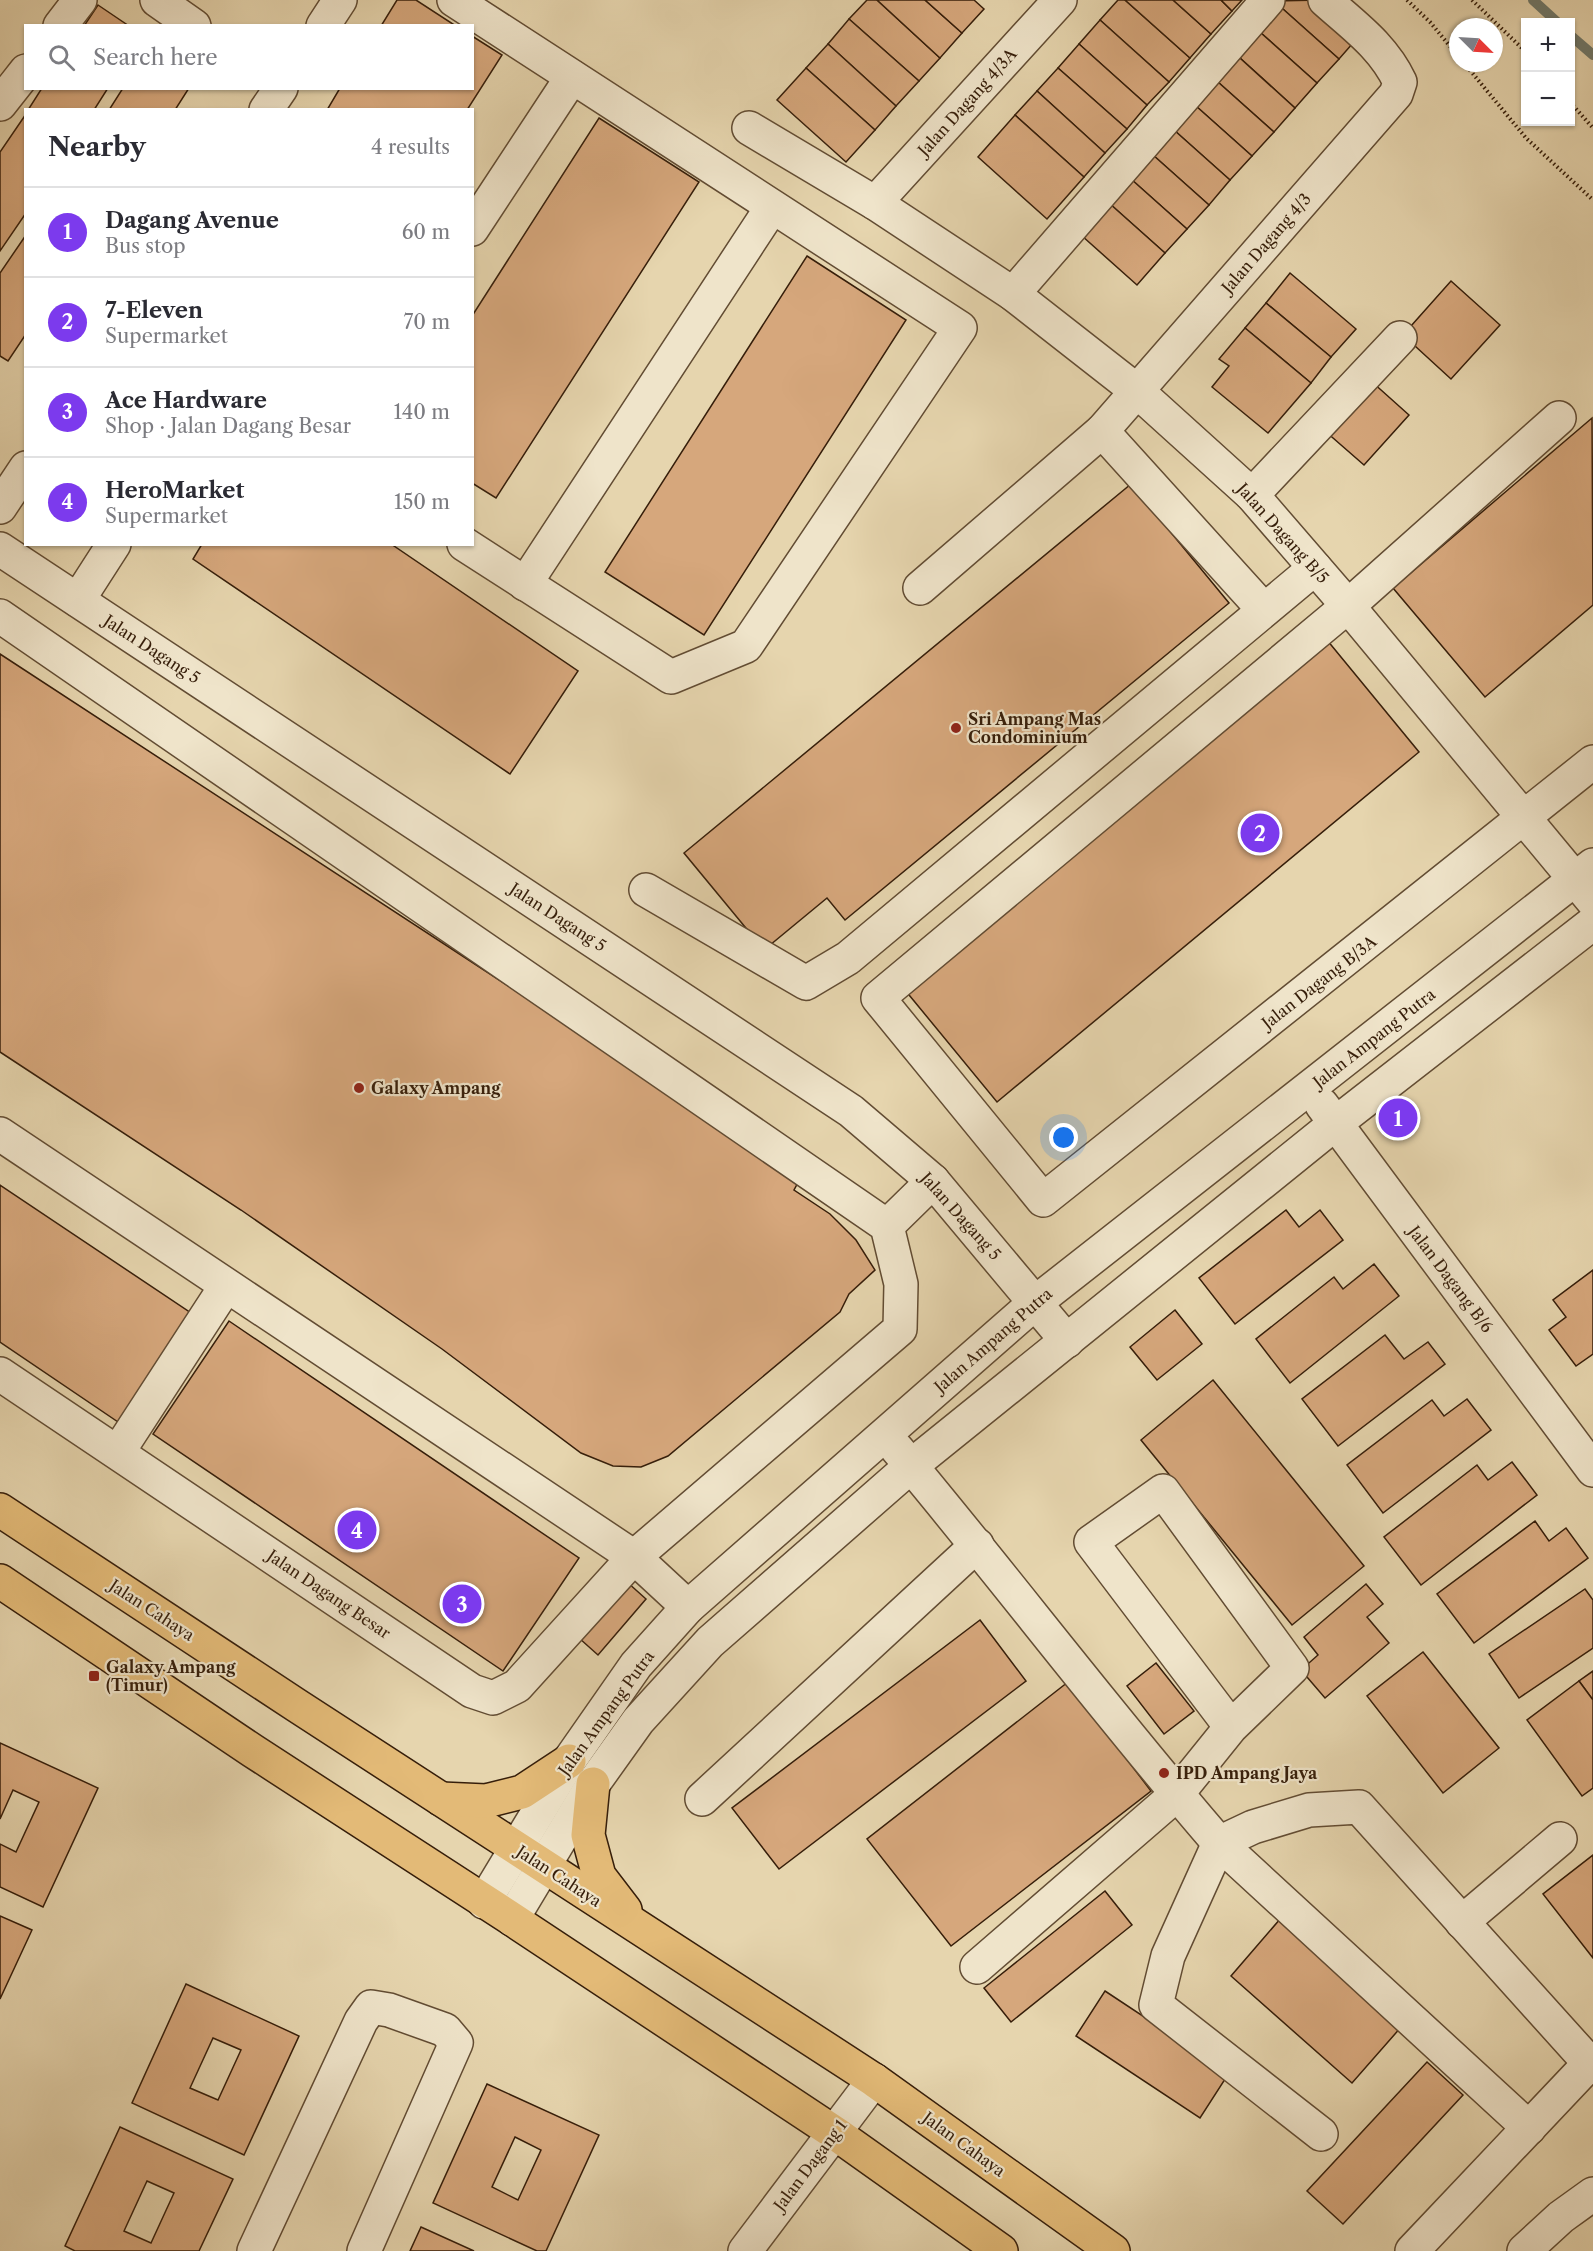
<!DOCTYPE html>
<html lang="en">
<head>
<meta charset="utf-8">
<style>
  body { margin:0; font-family:"Libre Caslon Text",serif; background:#f7f7f7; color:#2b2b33 }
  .controls { position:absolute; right:18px; top:18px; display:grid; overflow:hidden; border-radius:0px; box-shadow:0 2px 4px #0004 }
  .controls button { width:54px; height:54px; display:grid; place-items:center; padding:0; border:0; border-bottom:2px solid #e1e1e2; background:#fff; color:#2b2b33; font:30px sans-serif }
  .compass { position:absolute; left:1449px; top:18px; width:54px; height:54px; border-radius:50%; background:#fff; box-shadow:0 2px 4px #0004; rotate:114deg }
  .you { position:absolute; left:1064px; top:1138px; width:21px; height:21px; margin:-15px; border:4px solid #fff; border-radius:50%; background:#1a73e8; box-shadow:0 0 0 9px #1a73e833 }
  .badge { display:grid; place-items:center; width:39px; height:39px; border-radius:50%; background:#7c3aed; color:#fff; font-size:20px; font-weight:700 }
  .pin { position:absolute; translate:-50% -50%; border:3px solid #fff; box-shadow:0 2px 6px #0006 }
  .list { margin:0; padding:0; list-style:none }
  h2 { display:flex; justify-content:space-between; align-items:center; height:78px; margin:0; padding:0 24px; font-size:26px }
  h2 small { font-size:20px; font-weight:400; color:#7c7c81 }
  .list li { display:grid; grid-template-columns:39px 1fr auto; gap:18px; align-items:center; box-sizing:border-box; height:90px; padding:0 24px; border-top:2px solid #e1e1e2 }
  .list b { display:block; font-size:22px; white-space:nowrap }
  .list p { margin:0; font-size:20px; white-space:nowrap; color:#7c7c81 }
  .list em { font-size:20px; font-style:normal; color:#7c7c81 }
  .icon { flex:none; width:33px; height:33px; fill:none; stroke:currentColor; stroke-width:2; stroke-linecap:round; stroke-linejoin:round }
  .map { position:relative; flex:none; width:1593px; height:2251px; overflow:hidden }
  .search { position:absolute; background:#fff; box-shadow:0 2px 4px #0004; left:24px; top:24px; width:450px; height:66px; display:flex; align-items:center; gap:15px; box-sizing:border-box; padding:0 21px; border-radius:0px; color:#7c7c81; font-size:22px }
  .panel { position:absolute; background:#fff; box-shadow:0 2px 4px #0004; left:24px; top:108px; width:450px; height:438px; border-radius:0px }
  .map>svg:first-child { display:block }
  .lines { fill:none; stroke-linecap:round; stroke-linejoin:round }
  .stream { stroke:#707a6d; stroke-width:10 }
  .building { fill:#d6a77c; stroke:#361e0a; stroke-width:1.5; fill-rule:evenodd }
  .minor-casing { stroke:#624c33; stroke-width:36 }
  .major-casing { stroke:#361e0a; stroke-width:36 }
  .path { stroke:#361e0a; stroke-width:4; stroke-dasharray:1.5 3; stroke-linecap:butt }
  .minor { stroke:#efe4ca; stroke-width:33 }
  .major { stroke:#e3ba77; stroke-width:33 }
  .poi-dot { fill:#8f2418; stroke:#efe4ca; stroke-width:2 }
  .labels { text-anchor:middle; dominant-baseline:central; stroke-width:4.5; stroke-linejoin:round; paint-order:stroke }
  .street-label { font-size:16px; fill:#361e0a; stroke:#efe4ca }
  .poi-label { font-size:16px; font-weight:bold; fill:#361e0a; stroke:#efe4ca; text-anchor:start }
</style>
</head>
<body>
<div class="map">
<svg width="1593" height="2251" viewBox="0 0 1593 2251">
  <rect width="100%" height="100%" fill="#e6d5ae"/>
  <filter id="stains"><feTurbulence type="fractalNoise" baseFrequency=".00333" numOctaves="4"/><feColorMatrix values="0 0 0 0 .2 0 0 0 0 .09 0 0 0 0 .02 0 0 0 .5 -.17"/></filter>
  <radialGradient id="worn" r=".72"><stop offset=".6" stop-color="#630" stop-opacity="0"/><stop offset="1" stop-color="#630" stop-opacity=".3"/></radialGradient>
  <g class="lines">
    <g class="stream">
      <path d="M1533,0l24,22"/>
      <path d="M1570,35l23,20"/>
    </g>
  </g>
  <g class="building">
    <path d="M397,0h19l40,26h-75z"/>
    <path d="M867,0h10l63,58 -21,23 -70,-62z"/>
    <path d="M877,0h48l37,33 -22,25z"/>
    <path d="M925,0h49l10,9 -22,24z"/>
    <path d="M1118,0h7l65,58 -21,24 -69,-62z"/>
    <path d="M1125,0h48l38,34 -21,24z"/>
    <path d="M1173,0h48l11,11 -21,23z"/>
    <path d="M1221,0h21l-10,11z"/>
    <path d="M1321,0l39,35 -21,24 -65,-58z"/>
    <path d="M1274,1l65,58 -22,24 -65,-58z"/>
    <path d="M98,5l31,21h-45z"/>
    <path d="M849,19l70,62 -23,25 -68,-62z"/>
    <path d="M1100,20l69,62 -22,23 -68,-61z"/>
    <path d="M1252,25l65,58 -22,25 -65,-59z"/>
    <path d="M472,36l30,19 -35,55h-140l13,-22h132z"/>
    <path d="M828,44l68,62 -21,24 -69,-62z"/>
    <path d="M1079,44l68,61 -20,24 -69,-61z"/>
    <path d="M1230,49l65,59 -21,24 -65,-58z"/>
    <path d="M806,68l69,62 -29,32 -69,-62z"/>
    <path d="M1058,68l69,61 -22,24 -68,-62z"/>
    <path d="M1209,74l65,58 -22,24 -65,-58z"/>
    <path d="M42,88h66l-14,22h-66z"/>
    <path d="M123,88h66l-14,22h-66z"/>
    <path d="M1037,91l68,62 -21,24 -69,-62z"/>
    <path d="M1187,98l65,58 -22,24 -65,-58z"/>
    <path d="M26,114v99l-26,38v-99z"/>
    <path d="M1015,115l69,62 -37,42 -69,-62z"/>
    <path d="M599,118l100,64 -203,316 -24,-15v-167z"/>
    <path d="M1165,122l65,58 -21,25 -65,-58z"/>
    <path d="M1144,147l65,58 -22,24 -65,-58z"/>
    <path d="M1122,171l65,58 -22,24 -65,-58z"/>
    <path d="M1100,195l65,58 -28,32 -65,-58z"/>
    <path d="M26,235v99l-18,27 -8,-5v-83z"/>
    <path d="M807,256l99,64 -202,315 -99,-63z"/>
    <path d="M1290,273l66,56 -25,28 -65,-54z"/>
    <path d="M1451,281l49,44 -49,54 -48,-44z"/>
    <path d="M1266,303l65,54 -20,26 -66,-55z"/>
    <path d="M1245,328l66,55 -43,50 -56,-46 17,-21 -10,-7z"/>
    <path d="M1371,381l38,34 -45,50 -39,-34z"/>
    <path d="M1592,418l1,187 -108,92 -92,-109z"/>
    <path d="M1131,484l98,119 -384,317 -18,-22 -63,52 -80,-97z"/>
    <path d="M202,544h189l187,127 -68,103 -317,-215z"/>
    <path d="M1327,640l92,112 -422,350 -92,-112z"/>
    <path d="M0,654l801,523 -7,13 36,24 26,26 19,30 -26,24 -9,18 -172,144 -27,11 -28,-1 -32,-13 -139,-104 -201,-139 -241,-158z"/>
    <path d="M0,1185l197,132 -73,109 -124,-84z"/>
    <path d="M1286,1210l13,17 21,-17 23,30 -108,84 -36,-46z"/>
    <path d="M1374,1264l25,32 -109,87 -34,-44 78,-62 9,12z"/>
    <path d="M1593,1270v84l-17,12 -27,-36 17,-13 -13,-17z"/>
    <path d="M1175,1310l27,34 -45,36 -27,-33z"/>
    <path d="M229,1321l350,237 -76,113 -350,-237z"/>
    <path d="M1385,1335l19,24 24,-17 17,22 -107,82 -36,-47z"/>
    <path d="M1213,1380l151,186 -72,59 -151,-185z"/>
    <path d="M1467,1399l24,31 -108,83 -36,-48 85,-65 12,16z"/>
    <path d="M1512,1462l25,33 -116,90 -37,-48 93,-72 11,15z"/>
    <path d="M1535,1521l14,20 17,-13 22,30 -114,85 -37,-49z"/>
    <path d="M627,1582l19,17 -48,56 -19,-17z"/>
    <path d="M1366,1584l17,20 -16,13 22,26 -64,55 -24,-28 17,-15 -14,-18z"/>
    <path d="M1585,1589l8,11v48l-74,50 -30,-44z"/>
    <path d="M980,1620l46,61 -247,188 -47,-61z"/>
    <path d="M1423,1652l76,96 -56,45 -76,-97z"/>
    <path d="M1156,1663l38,48 -30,23 -37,-48z"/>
    <path d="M1593,1671v29l-14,-19z"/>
    <path d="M1579,1681l14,19v88l-11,8 -55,-76z"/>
    <path d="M1068,1682l83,109 -200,155 -84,-107z"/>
    <path d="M0,1743l98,45 -55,119 -43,-20v-43l16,8 23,-50 -26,-12 -13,29z"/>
    <path d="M1593,1855v103l-50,-64z"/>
    <path d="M1105,1891l27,34 -121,97 -27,-34z"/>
    <path d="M1287,1911l122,107 -57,65 -121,-107z"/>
    <path d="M0,1916l32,14 -32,69z"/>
    <path d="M186,1984l113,52 -55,119 -112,-52zM213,2038l28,12 -23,50 -28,-12z"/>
    <path d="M1105,1991l124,82 -29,45 -124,-82z"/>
    <path d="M1427,2062l36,33 -120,129 -36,-33z"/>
    <path d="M487,2084l112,51 -53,116h-9l-104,-48zM515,2137l26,13 -23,50 -26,-13z"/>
    <path d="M120,2127l113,52 -34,72h-124l-10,-5zM147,2181l27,12 -23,50 -27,-12z"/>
    <path d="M421,2227l53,24h-64z"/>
  </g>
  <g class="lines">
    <g class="minor-casing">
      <g id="minor">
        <path d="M157,0l37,26"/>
        <path d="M454,0l506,328 -214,318 -75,31 -207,-133"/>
        <path d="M60,26l20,-26"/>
        <path d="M323,26l17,-26"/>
        <path d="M0,104l26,-33"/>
        <path d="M266,110l15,-22"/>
        <path d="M749,128l126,75 138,91 124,97 115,104 96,111 245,295"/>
        <path d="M875,203l185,-203"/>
        <path d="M472,229l100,-152"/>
        <path d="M1013,294l255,-294"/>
        <path d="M1559,418l-211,188 -470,392 165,202 550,-438"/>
        <path d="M1102,431l294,-337 4,-12c-17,-36 -46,-56 -75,-82"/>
        <path d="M1252,495l148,-157"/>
        <path d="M0,507l26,-39"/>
        <path d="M0,549l851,562 82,70 134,160"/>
        <path d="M525,584l247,-377"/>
        <path d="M920,588l182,-157 162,179"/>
        <path d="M78,600l36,-56"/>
        <path d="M0,616l887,610 14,58 -1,45 -266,228 -117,129 -24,12 -21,-7 -472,-317"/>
        <path d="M646,890l160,93 42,-25 467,-390"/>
        <path d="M1322,1105l271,365"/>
        <path d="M0,1134l634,423 54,50"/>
        <path d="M887,1226l46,-45"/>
        <path d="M897,1449c109,130 211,266 322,394l34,-16 56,-17 50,-3 234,260"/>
        <path d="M118,1452l108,-166"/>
        <path d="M702,1799l275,-254"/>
        <path d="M484,1902l85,-141 67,-96 52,-58 348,-305 557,-437"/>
        <path d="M512,1919l81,-135 45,-63 72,-79 201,-176 425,-343 257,-200"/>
        <path d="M1462,1922l98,-83"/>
        <path d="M977,1967l200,-173 54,-67 61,-59 -129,-177 -72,51 140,185"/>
        <path d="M1321,2134l-165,-129 12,-49 51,-113 310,285"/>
        <path d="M254,2251l107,-230 10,-14 18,3 56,20 11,13 -92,208"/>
        <path d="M745,2251l129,-171"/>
        <path d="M1412,2251l178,-188"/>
        <path d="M1524,2251l37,-34 32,-23"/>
      </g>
    </g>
    <g class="major-casing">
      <g id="major">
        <path d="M0,1510l296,195 578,375 239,171"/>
        <path d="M0,1581l253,170 259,168 323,214 166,118"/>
        <path d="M593,1784l-5,51 11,41 26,34"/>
        <path d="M441,1799l45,2 36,-9 47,-31"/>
      </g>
    </g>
    <g class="path">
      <path d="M1407,0l23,22 28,34"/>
      <path d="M1472,0l54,52"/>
      <path d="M1464,63l62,75 67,62"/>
      <path d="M1570,102l23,26"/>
    </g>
    <use href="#minor" class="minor"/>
    <use href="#major" class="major"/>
  </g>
  <g class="poi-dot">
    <circle cx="956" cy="728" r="6"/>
    <circle cx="359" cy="1088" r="6"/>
    <rect x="88" y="1670" width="12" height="12" rx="3"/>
    <circle cx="1164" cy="1773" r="6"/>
  </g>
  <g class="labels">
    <g class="street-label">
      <text transform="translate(967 102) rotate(-48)">Jalan Dagang 4/3A</text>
      <text transform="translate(1266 243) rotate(-49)">Jalan Dagang 4/3</text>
      <text transform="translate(1283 533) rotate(48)">Jalan Dagang B/5</text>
      <text transform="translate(152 649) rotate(33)">Jalan Dagang 5</text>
      <text transform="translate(558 917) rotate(33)">Jalan Dagang 5</text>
      <text transform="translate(1319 982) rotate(-38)">Jalan Dagang B/3A</text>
      <text transform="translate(1374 1038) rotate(-38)">Jalan Ampang Putra</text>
      <text transform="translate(961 1216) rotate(48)">Jalan Dagang 5</text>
      <text transform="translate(1451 1279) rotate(53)">Jalan Dagang B/6</text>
      <text transform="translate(993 1340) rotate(-41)">Jalan Ampang Putra</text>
      <text transform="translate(329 1594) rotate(34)">Jalan Dagang Besar</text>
      <text transform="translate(152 1610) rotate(33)">Jalan Cahaya</text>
      <text transform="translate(606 1713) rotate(-54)">Jalan Ampang Putra</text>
      <text transform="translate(559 1876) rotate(33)">Jalan Cahaya</text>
      <text transform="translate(964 2144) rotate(36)">Jalan Cahaya</text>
      <text transform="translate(810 2165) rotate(-53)">Jalan Dagang 1</text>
    </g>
    <g class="poi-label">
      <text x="968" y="719">Sri Ampang Mas<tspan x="968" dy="18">Condominium</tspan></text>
      <text x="371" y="1088">Galaxy Ampang</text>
      <text x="106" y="1667">Galaxy Ampang<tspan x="106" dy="18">(Timur)</tspan></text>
      <text x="1176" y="1773">IPD Ampang Jaya</text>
    </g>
  </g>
  <rect width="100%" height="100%" filter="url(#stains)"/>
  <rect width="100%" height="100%" fill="url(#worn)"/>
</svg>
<div class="controls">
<button>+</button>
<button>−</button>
</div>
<svg class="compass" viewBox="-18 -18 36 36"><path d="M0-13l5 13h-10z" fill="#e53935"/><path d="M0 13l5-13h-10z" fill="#7c7c81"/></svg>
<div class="you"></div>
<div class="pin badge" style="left:1398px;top:1118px">1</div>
<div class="pin badge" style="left:1260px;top:833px">2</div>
<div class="pin badge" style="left:462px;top:1604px">3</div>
<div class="pin badge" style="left:357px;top:1530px">4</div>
<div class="search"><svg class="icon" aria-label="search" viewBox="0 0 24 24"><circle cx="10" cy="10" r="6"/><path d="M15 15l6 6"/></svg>Search here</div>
<section class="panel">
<h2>Nearby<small>4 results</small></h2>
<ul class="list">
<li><span class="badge">1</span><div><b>Dagang Avenue</b><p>Bus stop</p></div><em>60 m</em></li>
<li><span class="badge">2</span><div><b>7-Eleven</b><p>Supermarket</p></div><em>70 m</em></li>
<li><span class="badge">3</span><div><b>Ace Hardware</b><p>Shop · Jalan Dagang Besar</p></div><em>140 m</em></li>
<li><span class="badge">4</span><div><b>HeroMarket</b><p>Supermarket</p></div><em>150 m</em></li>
</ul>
</section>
</div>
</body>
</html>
